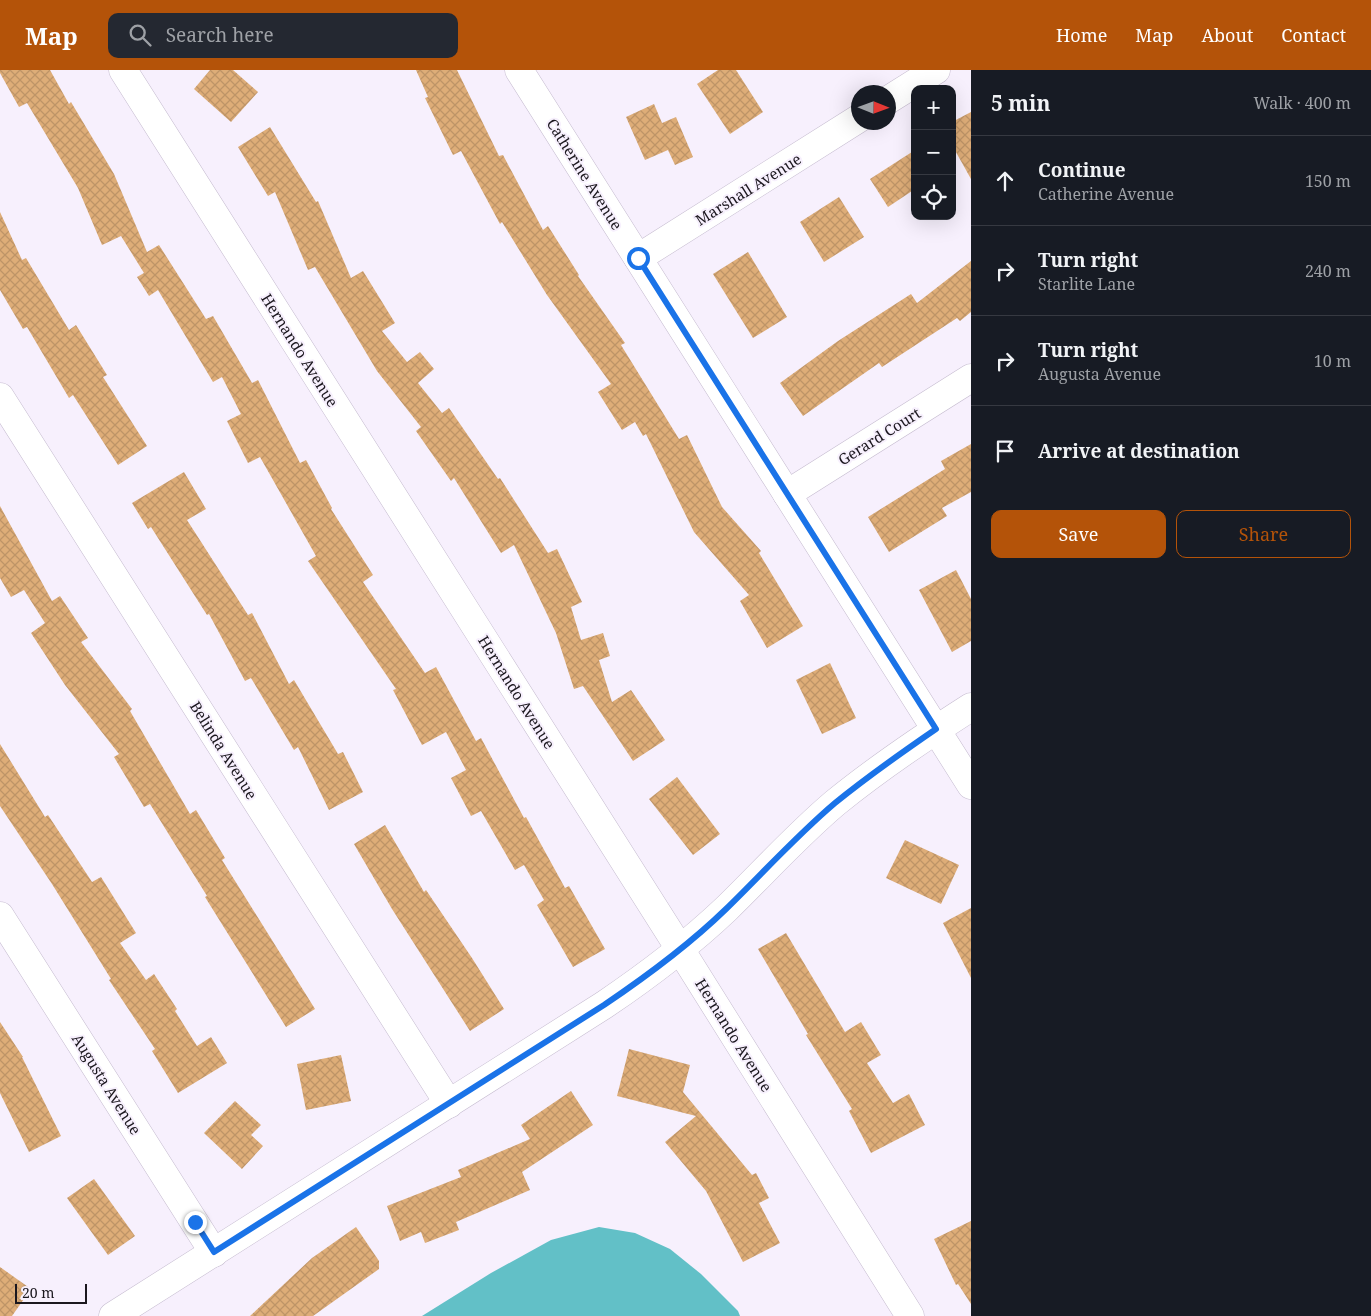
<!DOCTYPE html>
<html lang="en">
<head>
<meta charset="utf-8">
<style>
  body { margin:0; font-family:"Noto Serif",serif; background:#242831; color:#f1f3f6 }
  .controls { position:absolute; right:15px; top:15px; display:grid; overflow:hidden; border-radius:10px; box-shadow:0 5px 20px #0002 }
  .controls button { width:45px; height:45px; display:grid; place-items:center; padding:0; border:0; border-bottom:1px solid #363941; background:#171b24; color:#f1f3f6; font:25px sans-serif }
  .compass { position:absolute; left:851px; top:15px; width:45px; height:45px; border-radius:50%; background:#171b24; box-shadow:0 5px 20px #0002; rotate:91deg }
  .scale { position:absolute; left:15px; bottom:12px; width:72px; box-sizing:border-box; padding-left:5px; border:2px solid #1b171e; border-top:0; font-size:14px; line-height:18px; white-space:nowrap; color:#1b171e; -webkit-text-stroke:4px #f7f0fd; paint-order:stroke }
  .stop { position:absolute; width:15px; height:15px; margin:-11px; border:4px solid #1a73e8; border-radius:50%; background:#fff }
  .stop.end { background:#1a73e8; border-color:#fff; box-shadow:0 1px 5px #0008 }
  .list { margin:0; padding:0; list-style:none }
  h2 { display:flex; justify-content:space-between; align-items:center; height:65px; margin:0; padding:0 20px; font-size:21px }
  h2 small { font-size:16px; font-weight:400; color:#9ea1a6 }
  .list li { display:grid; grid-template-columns:32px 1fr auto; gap:15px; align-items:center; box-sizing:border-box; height:90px; padding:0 20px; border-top:1px solid #363941 }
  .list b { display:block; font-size:19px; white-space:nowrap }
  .list p { margin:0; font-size:16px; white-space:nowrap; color:#9ea1a6 }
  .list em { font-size:16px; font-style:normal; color:#9ea1a6 }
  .actions { display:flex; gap:10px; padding:15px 20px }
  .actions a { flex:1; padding:11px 0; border:1px solid #b45309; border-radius:10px; text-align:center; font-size:18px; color:#b45309 }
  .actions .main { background:#b45309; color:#fff }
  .icon { flex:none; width:28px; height:28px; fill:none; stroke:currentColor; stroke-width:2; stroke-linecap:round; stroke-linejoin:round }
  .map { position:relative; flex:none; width:971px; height:1246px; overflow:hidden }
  header { display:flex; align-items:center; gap:30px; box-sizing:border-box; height:70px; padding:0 25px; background:#b45309; color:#fff }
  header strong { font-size:24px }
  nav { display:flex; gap:28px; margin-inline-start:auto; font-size:18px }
  .search { width:350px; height:45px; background:#242831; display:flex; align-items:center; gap:12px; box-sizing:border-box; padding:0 18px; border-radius:10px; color:#9ea1a6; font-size:19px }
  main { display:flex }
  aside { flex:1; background:#171b24 }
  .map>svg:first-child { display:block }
  .water { fill:#62c0c7 }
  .building { fill:url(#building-cross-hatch) }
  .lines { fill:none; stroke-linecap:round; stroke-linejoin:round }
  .minor-casing { stroke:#c5bbcf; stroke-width:29 }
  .minor { stroke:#fff; stroke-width:28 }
  .route { stroke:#1a73e8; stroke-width:6 }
  .labels { text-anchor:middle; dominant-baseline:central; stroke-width:4; stroke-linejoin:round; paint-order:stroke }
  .street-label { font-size:15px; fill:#1b171e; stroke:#f7f0fd }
</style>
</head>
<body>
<header>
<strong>Map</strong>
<div class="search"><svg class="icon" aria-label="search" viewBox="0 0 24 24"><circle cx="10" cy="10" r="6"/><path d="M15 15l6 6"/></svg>Search here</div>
<nav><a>Home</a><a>Map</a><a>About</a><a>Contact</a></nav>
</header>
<main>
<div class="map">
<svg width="971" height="1246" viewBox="0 0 971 1246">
  <defs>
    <pattern id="building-cross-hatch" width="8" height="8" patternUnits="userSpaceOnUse" patternTransform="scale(1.25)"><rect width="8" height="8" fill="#dead78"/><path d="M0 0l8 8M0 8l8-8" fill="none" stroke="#be9467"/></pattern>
  </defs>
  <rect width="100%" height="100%" fill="#f7f0fd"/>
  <path class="water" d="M599,1157l36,6 35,16 31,25 37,37 2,5h-318l69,-43 60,-33z"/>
  <g class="building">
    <path d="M0,0h50l19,34 2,-2 43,72 33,78 12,-7 47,74 7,-3 39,67 6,-3 42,83 6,-3 26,48 -1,1 42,66 -10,7 62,91 11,-6 40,74 5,-3 43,80 2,-1 39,71 4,-2 36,63 -32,18 -36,-62 7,-5 -20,-35 -9,5 -34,-59 -10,5 -20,-38 15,-8 -20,-38 -24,13 -29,-55 3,-1 -88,-128 8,-5 -56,-99 -12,6 -21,-42 14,-7 -19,-37 -9,5 -55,-92 -9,6 -12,-19 7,-4 -23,-37 -19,9 -24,-57 -51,-85 -8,4 -19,-34z"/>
    <path d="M210,0h23l25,22 -27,30 -37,-33z"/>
    <path d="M416,0h41l42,86 4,-1 40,75 5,-4 31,49 -1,1 47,67 -4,2 58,94 8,-4 35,72 39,44 -2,2 44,73 -36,22 -27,-47 9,-6 -55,-63 -48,-98 -3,2 -8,-14 -13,8 -24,-38 13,-8 -64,-89 -45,-73 -2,2 -39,-73 -8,4 -28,-57 3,-1z"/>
    <path d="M718,0h18l27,42 -33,22 -33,-50z"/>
    <path d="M654,34l8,19 14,-6 17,40 -18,8 -7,-15 -23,10 -19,-43z"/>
    <path d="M971,42v67l-19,-34v-23z"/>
    <path d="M270,57l46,75 2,-1 33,77 12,-7 32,52 -13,8 25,31 13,-10 14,17 -16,14 24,30 7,-5 49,71 2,-1 48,75 9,-4 25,53 -11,5 10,33 22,-7 7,23 -11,4 13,42 19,-12 34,50 -32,21 -50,-75 -9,3 -18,-56 -42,-88 -13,8 -47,-75 -3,3 -35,-50 5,-4 -44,-56 -62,-104 -7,3 -33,-78 -7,4 -30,-49z"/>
    <path d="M915,80v39l-27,18 -18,-28z"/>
    <path d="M839,127l25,40 -40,25 -24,-40z"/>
    <path d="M0,142l22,48 4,-2 43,72 7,-5 31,50 -4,2 44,69 -29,19 -45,-70 -4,3 -42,-71 -4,2 -23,-39z"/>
    <path d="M748,182l39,65 -34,21 -40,-64z"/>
    <path d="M971,191v51l-11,9 -3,-3 -75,49 -3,-4 -76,53 -23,-33 58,-42 73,-47 6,9z"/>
    <path d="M971,374v48l-29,16 5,8 -58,36 -21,-35 77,-48 -4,-8z"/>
    <path d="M184,402l22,37 -19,11 61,95 4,-2 37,71 5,-4 44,74 5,-2 20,40 -34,18 -31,-63 -4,3 -43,-72 -6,3 -36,-67 -2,1 -56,-88 -3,2 -16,-26z"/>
    <path d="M0,436l52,95 8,-5 28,42 -7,4 51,67 -2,2 60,103 6,-4 29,48 -3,2 93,149 -29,18 -81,-130 2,-1 -57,-92 -6,3 -30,-50 5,-3 -54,-69 -34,-52 14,-10 -21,-33 -13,7 -11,-19z"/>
    <path d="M956,500l15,29v42l-19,11 -33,-62z"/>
    <path d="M830,593l26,55 -34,16 -26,-54z"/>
    <path d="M0,674l45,73 3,-2 44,67 9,-5 35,56 -16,10 26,37 8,-6 23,35 -2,2 22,35 14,-9 16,26 -49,30 -26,-42 3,-2 -46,-69 2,-1 -59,-95 -52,-78z"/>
    <path d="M677,707l43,57 -27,21 -44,-56z"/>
    <path d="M385,755l39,67 2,-2 46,68 32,51 -34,22 -78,-122 -38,-65z"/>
    <path d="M905,770l54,25 -18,39 -55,-26z"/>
    <path d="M971,838v70l-28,-55z"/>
    <path d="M786,863l59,99 16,-10 20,33 -14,8 26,40 16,-9 16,31 -54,28 -22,-42 3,-2 -46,-74 2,-1 -50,-85z"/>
    <path d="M0,952l23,35h-1l39,79 -32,16 -29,-59z"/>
    <path d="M629,979l61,16 -7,27 69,83 4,-2 13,25 -10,5 21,40 -37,19 -37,-71 -41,-49 31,-26 -79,-20z"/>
    <path d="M341,985l10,46 -45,9 -9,-46z"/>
    <path d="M571,1021l22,34 -71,47 8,18 -74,32 3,8 -34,13 -4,-11 -21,9 -13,-35 74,-29 -3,-7 72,-31 -9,-14z"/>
    <path d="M235,1031l26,24 -10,10 12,11 -21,23 -38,-36z"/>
    <path d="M94,1109l41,57 -27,19 -41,-57z"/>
    <path d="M971,1151v83l-13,-20 -2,1 -22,-46z"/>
    <path d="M356,1157l23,34v8l-66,47h-63l62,-58z"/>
    <path d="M0,1197l31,22 -19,27h-12z"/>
  </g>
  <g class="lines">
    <g class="minor-casing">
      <g id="minor">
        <path d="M123,0l557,879 230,367"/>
        <path d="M519,0l452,715"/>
        <path d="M888,30l48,-30"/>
        <path d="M638,188l220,-139"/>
        <path d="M0,327l449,707"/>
        <path d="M787,424l184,-116"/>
        <path d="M0,846l214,337"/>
        <path d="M113,1246l491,-311c43,-29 84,-60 122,-96 36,-35 70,-73 109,-106 43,-35 89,-66 136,-96"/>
      </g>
    </g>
    <use href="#minor" class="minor"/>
  </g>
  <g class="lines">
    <path class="route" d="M195,1152l19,30 390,-247c43,-29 85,-60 122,-96 36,-35 70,-73 109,-106 32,-26 66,-50 101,-74l-298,-471"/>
  </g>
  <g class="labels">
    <g class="street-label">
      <text transform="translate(585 104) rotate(58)">Catherine Avenue</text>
      <text transform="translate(748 119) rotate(-32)">Marshall Avenue</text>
      <text transform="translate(300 280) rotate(58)">Hernando Avenue</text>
      <text transform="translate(879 366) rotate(-32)">Gerard Court</text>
      <text transform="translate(517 622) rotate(58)">Hernando Avenue</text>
      <text transform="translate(224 680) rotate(58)">Belinda Avenue</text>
      <text transform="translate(734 965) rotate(58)">Hernando Avenue</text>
      <text transform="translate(107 1014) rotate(58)">Augusta Avenue</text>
    </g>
  </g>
</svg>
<div class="controls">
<button>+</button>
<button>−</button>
<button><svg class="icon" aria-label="locate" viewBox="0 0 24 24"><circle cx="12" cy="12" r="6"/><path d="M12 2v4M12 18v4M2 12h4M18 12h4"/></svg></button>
</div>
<svg class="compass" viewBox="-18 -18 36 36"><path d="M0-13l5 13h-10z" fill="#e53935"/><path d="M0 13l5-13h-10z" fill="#9ea1a6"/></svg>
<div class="scale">20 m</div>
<div class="stop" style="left:638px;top:188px"></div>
<div class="stop end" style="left:195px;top:1152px"></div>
</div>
<aside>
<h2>5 min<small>Walk · 400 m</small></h2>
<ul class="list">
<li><svg class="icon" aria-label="ahead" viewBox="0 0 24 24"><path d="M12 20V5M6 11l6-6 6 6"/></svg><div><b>Continue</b><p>Catherine Avenue</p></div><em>150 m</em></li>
<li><svg class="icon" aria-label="right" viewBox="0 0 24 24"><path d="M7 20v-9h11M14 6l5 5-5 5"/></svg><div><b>Turn right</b><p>Starlite Lane</p></div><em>240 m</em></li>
<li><svg class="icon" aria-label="right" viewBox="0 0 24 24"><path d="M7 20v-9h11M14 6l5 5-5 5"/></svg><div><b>Turn right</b><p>Augusta Avenue</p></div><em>10 m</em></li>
<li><svg class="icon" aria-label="arrive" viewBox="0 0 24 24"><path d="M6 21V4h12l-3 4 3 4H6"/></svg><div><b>Arrive at destination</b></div></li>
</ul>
<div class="actions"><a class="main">Save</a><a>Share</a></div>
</aside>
</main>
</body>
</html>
